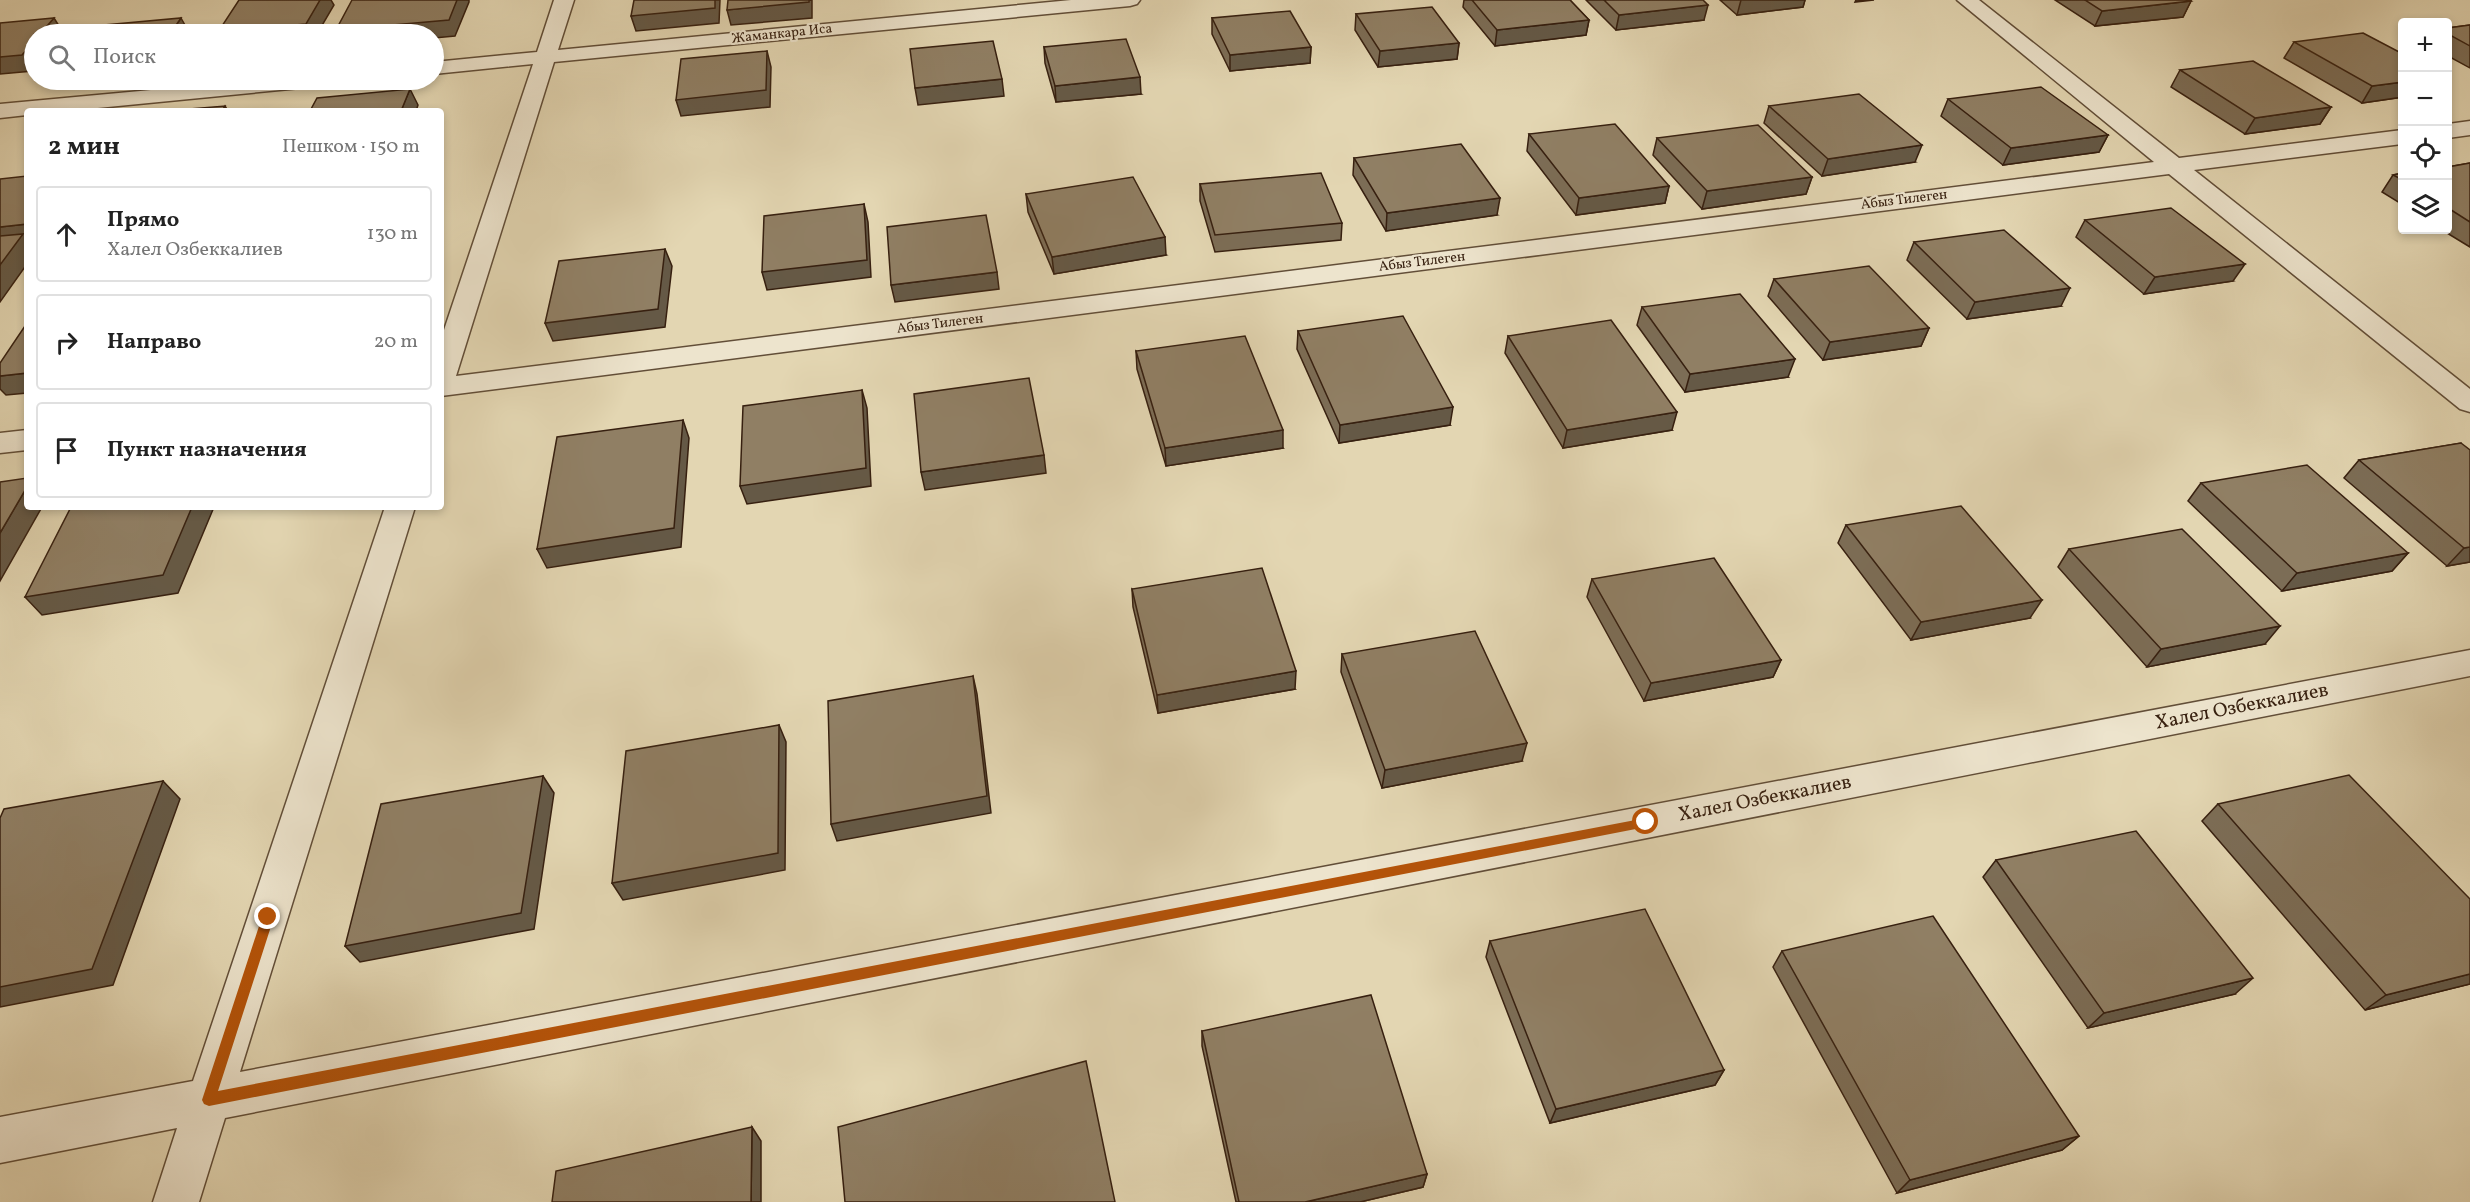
<!DOCTYPE html>
<html lang="ru">
<head>
<meta charset="utf-8">
<style>
  body { margin:0; font-family:Vollkorn,serif; background:#f2f2f2; color:#222 }
  .controls { position:absolute; right:18px; top:18px; display:grid; overflow:hidden; border-radius:6px; box-shadow:0 3px 9px #0003 }
  .controls button { width:54px; height:54px; display:grid; place-items:center; padding:0; border:0; border-bottom:2px solid #e0e0e0; background:#fff; color:#222; font:30px sans-serif }
  .stop { position:absolute; width:18px; height:18px; margin:-14px; border:4px solid #b45309; border-radius:50%; background:#fff }
  .stop.end { background:#b45309; border-color:#fff; box-shadow:0 2px 6px #0008 }
  .list { margin:0; padding:0; list-style:none }
  h2 { display:flex; justify-content:space-between; align-items:center; height:78px; margin:0; padding:0 24px; font-size:26px }
  h2 small { font-size:20px; font-weight:400; color:#767676 }
  .list li { display:grid; grid-template-columns:39px 1fr auto; gap:18px; align-items:center; box-sizing:border-box; height:96px; margin:0 12px 12px; padding:0 12px; border:2px solid #e0e0e0; border-radius:6px }
  .list b { display:block; font-size:22px; white-space:nowrap }
  .list p { margin:0; font-size:20px; white-space:nowrap; color:#767676 }
  .list em { font-size:20px; font-style:normal; color:#767676 }
  .icon { flex:none; width:33px; height:33px; fill:none; stroke:currentColor; stroke-width:2; stroke-linecap:round; stroke-linejoin:round }
  .map { position:relative; flex:none; width:2470px; height:1202px; overflow:hidden }
  .search { position:absolute; background:#fff; box-shadow:0 3px 9px #0003; left:24px; top:24px; width:420px; height:66px; display:flex; align-items:center; gap:15px; box-sizing:border-box; padding:0 21px; border-radius:33px; color:#767676; font-size:22px }
  .panel { position:absolute; background:#fff; box-shadow:0 3px 9px #0003; left:24px; top:108px; width:420px; height:402px; border-radius:6px }
  .map>svg:first-child { display:block }
  .lines { fill:none; stroke-linecap:round; stroke-linejoin:round }
  .minor-casing { stroke:#624e38; stroke-width:3 }
  .minor { fill:#ede4cd; fill-rule:evenodd }
  .wall { fill:#7c6d56; stroke:#372010; stroke-width:1.5 }
  .shaded-wall { fill:#655946; stroke:#372010; stroke-width:1.5 }
  .building { fill:#907f64; stroke:#372010; stroke-width:1.5 }
  .route { fill:#b45309 }
  .labels { text-anchor:middle; dominant-baseline:central; stroke-width:4.5; stroke-linejoin:round; paint-order:stroke }
  .far-street-label { font-size:14px; fill:#372010; stroke:#ede4cd }
  .near-street-label { font-size:20px; fill:#372010; stroke:#ede4cd }
</style>
</head>
<body>
<div class="map">
<svg width="2470" height="1202" viewBox="0 0 2470 1202">
  <rect width="100%" height="100%" fill="#e3d6b2"/>
  <filter id="stains"><feTurbulence type="fractalNoise" baseFrequency=".00333" numOctaves="4"/><feColorMatrix values="0 0 0 0 .2 0 0 0 0 .09 0 0 0 0 .02 0 0 0 .5 -.17"/></filter>
  <radialGradient id="worn" r=".72"><stop offset=".6" stop-color="#630" stop-opacity="0"/><stop offset="1" stop-color="#630" stop-opacity=".3"/></radialGradient>
  <g class="lines">
    <g class="minor-casing">
      <g id="minor">
        <path d="M554,0h20l-16,50 513,-50h69l-3,4 -7,2 -576,56 -98,314 1698,-214 -197,-162h22l200,158 223,-28v14l-208,26 276,219v23l-10,-3 -291,-235 -1728,222v-57l92,-275 -99,10v-12l103,-10z"/>
        <path d="M260,80h72l-4,4 -7,2 -254,25h-40v4l-27,3v-14z"/>
        <path d="M2470,121v14l-22,3v-14z"/>
        <path d="M27,430v20l-27,3v-20z"/>
        <path d="M385,507h30l-175,565 2230,-422v26l-2245,442 -26,84h-46l24,-74 -177,35v-46l193,-36z"/>
      </g>
    </g>
    <use href="#minor" class="minor"/>
  </g>
  <g class="wall">
    <path d="M1464,0h106l19,20 -3,15 -91,11 -32,-39z"/>
    <path d="M1586,0h117l1,20 -88,10z"/>
    <path d="M1720,0h85l-2,7 -66,8z"/>
    <path d="M2055,0h134l2,1 -8,16 -88,9z"/>
    <path d="M1356,14l103,29 -2,16 -79,8 -23,-37z"/>
    <path d="M1212,18l99,29 -1,16 -80,8 -18,-37z"/>
    <path d="M2470,25v43l-22,-12v-28z"/>
    <path d="M2294,42l109,12v43l-41,6 -78,-45z"/>
    <path d="M1044,47l97,47 -85,8 -11,-39z"/>
    <path d="M2180,70l151,37 -11,17 -75,10 -74,-47z"/>
    <path d="M1948,99l160,36 -9,17 -96,13 -62,-49z"/>
    <path d="M1769,106l146,56 -93,14 -58,-53z"/>
    <path d="M1529,134l140,52 -4,17 -89,12 -49,-64z"/>
    <path d="M1657,138l155,39 -6,17 -104,15 -49,-54z"/>
    <path d="M1354,158l143,57 -111,16 -33,-56z"/>
    <path d="M2470,163v84l-28,-17h6v-63z"/>
    <path d="M2403,173v32l-21,-13 11,-17z"/>
    <path d="M1200,184l142,39 -1,17 -126,12 -15,-51z"/>
    <path d="M1026,194l140,61 -112,19 -26,-62z"/>
    <path d="M2085,220l148,61 -89,13 -68,-57z"/>
    <path d="M1914,242l147,64 -94,13 -60,-59z"/>
    <path d="M1774,279l155,49 -8,18 -98,14 -55,-64z"/>
    <path d="M1642,307l146,70 -103,15 -48,-67z"/>
    <path d="M1298,331l152,94 -111,18 -42,-94z"/>
    <path d="M1508,336l164,94 -109,18 -58,-95z"/>
    <path d="M1136,351l147,97 -117,18 -29,-97z"/>
    <path d="M2461,443l9,119 -23,4 -103,-88 15,-18z"/>
    <path d="M2201,483l207,70 -16,18 -110,20 -94,-90z"/>
    <path d="M1846,525l184,93 -119,22 -73,-97z"/>
    <path d="M2069,549l196,95 -118,23 -89,-100z"/>
    <path d="M1592,579l189,81 -8,17 -129,24 -57,-104z"/>
    <path d="M1132,589l163,100 -137,24 -25,-106z"/>
    <path d="M1342,654l180,107 -140,27 -41,-116z"/>
    <path d="M2218,804l252,95v85l-105,26 -163,-189z"/>
    <path d="M1996,860l239,134 -147,34 -105,-151z"/>
    <path d="M1490,941l234,129 -9,15 -165,38 -64,-166z"/>
    <path d="M1782,951l297,185 -17,14 -165,43 -124,-226z"/>
    <path d="M1202,1031l225,143 -4,13 -63,15h-124l-34,-156z"/>
  </g>
  <g class="shaded-wall">
    <path d="M320,0h11l3,5 -17,29h-98l-1,-2z"/>
    <path d="M457,0h12v2l-14,34 -21,2v-4h-96l-2,-4z"/>
    <path d="M715,0h5l-1,23 -83,8 -5,-15z"/>
    <path d="M812,0v18l-81,7 -4,-15z"/>
    <path d="M1741,0h64l-2,7 -66,8z"/>
    <path d="M1856,0h18l-19,2z"/>
    <path d="M2191,1l-8,16 -88,9 7,-15z"/>
    <path d="M1708,5l-4,15 -88,10 3,-15z"/>
    <path d="M54,18l10,16h-24z"/>
    <path d="M181,18l9,16h-20z"/>
    <path d="M1589,20l-3,15 -91,11 2,-16z"/>
    <path d="M34,41v28l-1,2 -33,3v-17z"/>
    <path d="M1459,43l-2,16 -79,8 2,-16z"/>
    <path d="M1311,47l-1,16 -80,8v-16z"/>
    <path d="M767,51l4,16 -1,40 -89,9 -5,-16z"/>
    <path d="M1140,77l1,17 -85,8 -1,-16z"/>
    <path d="M1002,79l2,17 -86,9 -3,-17z"/>
    <path d="M2403,82v15l-41,6 10,-17z"/>
    <path d="M410,89l8,16 -2,6h-15z"/>
    <path d="M225,106l3,5h-6z"/>
    <path d="M2331,107l-11,17 -75,10 10,-16z"/>
    <path d="M2108,135l-9,17 -96,13 8,-17z"/>
    <path d="M1922,145l-7,17 -93,14 6,-17z"/>
    <path d="M1812,177l-6,17 -104,15 5,-18z"/>
    <path d="M1669,186l-4,17 -89,12 3,-17z"/>
    <path d="M1500,198l-3,17 -111,16 1,-18z"/>
    <path d="M864,204l4,18 3,55 -104,13 -5,-18z"/>
    <path d="M27,224v40l-27,38v-75z"/>
    <path d="M1165,237l1,18 -112,19 -2,-17z"/>
    <path d="M665,249l7,17 -7,61 -112,14 -8,-18z"/>
    <path d="M2245,264l-12,17 -89,13 11,-17z"/>
    <path d="M997,272l2,17 -104,13 -4,-17z"/>
    <path d="M2070,288l-9,18 -94,13 8,-17z"/>
    <path d="M1929,328l-8,18 -98,14 7,-18z"/>
    <path d="M1795,359l-7,18 -103,15 5,-18z"/>
    <path d="M27,373v20l-21,2 -6,-6v-13z"/>
    <path d="M862,390l5,18 4,78 -124,18 -7,-18z"/>
    <path d="M1453,407l-3,18 -111,18 1,-18z"/>
    <path d="M1677,412l-5,18 -109,18 4,-18z"/>
    <path d="M683,420l6,18 -8,109 -134,21 -10,-19z"/>
    <path d="M1283,430v18l-117,18 -1,-18z"/>
    <path d="M1044,455l2,18 -121,17 -4,-18z"/>
    <path d="M27,487v20h15l-42,74v-48z"/>
    <path d="M192,507h22l-36,86 -136,22 -17,-18z"/>
    <path d="M2470,547v15l-23,4 17,-18z"/>
    <path d="M2408,553l-16,18 -110,20 15,-18z"/>
    <path d="M2042,600l-12,18 -119,22 10,-18z"/>
    <path d="M2280,626l-15,18 -118,23 14,-18z"/>
    <path d="M1781,660l-8,17 -129,24 7,-18z"/>
    <path d="M1296,671l-1,18 -137,24 -1,-18z"/>
    <path d="M973,676l4,18 14,119 -154,28 -6,-17z"/>
    <path d="M779,725l7,17 -1,128 -162,30 -11,-17z"/>
    <path d="M1527,743l-5,18 -140,27 3,-18z"/>
    <path d="M543,776l11,17 -20,136 -174,33 -15,-16z"/>
    <path d="M163,781l17,18 -67,186 -113,22v-20z"/>
    <path d="M2470,974v10l-105,26 21,-15z"/>
    <path d="M2253,978l-18,16 -147,34 16,-15z"/>
    <path d="M1724,1070l-9,15 -165,38 6,-14z"/>
    <path d="M752,1127l9,14v61h-10z"/>
    <path d="M2079,1136l-17,14 -165,43 13,-13z"/>
    <path d="M1427,1174l-4,13 -63,15h-55z"/>
  </g>
  <g class="building">
    <path d="M239,0h81l-14,24 -88,8z"/>
    <path d="M352,0h105l-8,20 -113,10z"/>
    <path d="M634,0h81v8l-84,8z"/>
    <path d="M728,0h81v2l-82,8z"/>
    <path d="M1472,0h98l19,20 -92,10z"/>
    <path d="M1604,0h99l5,5 -89,10z"/>
    <path d="M2085,0h104l2,1 -89,10z"/>
    <path d="M1432,7l27,36 -79,8 -24,-37z"/>
    <path d="M1290,11l21,36 -81,8 -18,-37z"/>
    <path d="M54,18l-14,16h-6v7l-12,14 -22,2v-34z"/>
    <path d="M181,18l-11,16h-84l7,-8z"/>
    <path d="M2470,25v21l-22,-12v-6z"/>
    <path d="M2363,33l40,21v28l-31,4 -78,-44z"/>
    <path d="M1126,39l14,38 -85,9 -11,-39z"/>
    <path d="M993,41l9,38 -87,9 -5,-39z"/>
    <path d="M767,51l-1,39 -90,10 5,-41z"/>
    <path d="M2253,61l78,46 -76,11 -75,-48z"/>
    <path d="M2041,87l67,48 -97,13 -63,-49z"/>
    <path d="M410,89l-9,22h-91l7,-13z"/>
    <path d="M1859,94l63,51 -94,14 -59,-53z"/>
    <path d="M225,106l-3,5h-58z"/>
    <path d="M1615,124l54,62 -90,12 -50,-64z"/>
    <path d="M1758,125l54,52 -105,14 -50,-53z"/>
    <path d="M1461,144l39,54 -113,15 -33,-55z"/>
    <path d="M2470,163v59l-22,-14v-41z"/>
    <path d="M1321,173l21,50 -127,12 -15,-51z"/>
    <path d="M2403,173v7l-10,-5z"/>
    <path d="M27,176v48l-27,3v-48z"/>
    <path d="M1133,177l32,60 -113,20 -26,-63z"/>
    <path d="M864,204l3,56 -105,12 2,-56z"/>
    <path d="M2171,208l74,56 -90,13 -70,-57z"/>
    <path d="M986,215l11,57 -106,13 -4,-58z"/>
    <path d="M2004,230l66,58 -95,14 -61,-60z"/>
    <path d="M23,234l-23,31v-29z"/>
    <path d="M665,249l-7,60 -113,14 14,-62z"/>
    <path d="M1869,266l60,62 -99,14 -56,-63z"/>
    <path d="M1740,294l55,65 -105,15 -48,-67z"/>
    <path d="M1403,316l50,91 -113,18 -42,-94z"/>
    <path d="M1611,320l66,92 -110,18 -59,-94z"/>
    <path d="M27,323v50l-27,3v-13z"/>
    <path d="M1245,336l38,94 -118,18 -29,-97z"/>
    <path d="M1029,378l15,77 -123,17 -7,-78z"/>
    <path d="M862,390l4,78 -126,18 3,-80z"/>
    <path d="M683,420l-9,108 -137,21 20,-112z"/>
    <path d="M2461,443l9,7v97l-6,1 -105,-88z"/>
    <path d="M2307,465l101,88 -111,20 -96,-90z"/>
    <path d="M27,478v9l-27,46v-51z"/>
    <path d="M1961,506l81,94 -121,22 -75,-97z"/>
    <path d="M71,507h121l-29,68 -138,22z"/>
    <path d="M2182,529l98,97 -119,23 -92,-100z"/>
    <path d="M1714,558l67,102 -130,23 -59,-104z"/>
    <path d="M1262,568l34,103 -139,24 -25,-106z"/>
    <path d="M1475,631l52,112 -142,27 -43,-116z"/>
    <path d="M973,676l14,120 -156,28 -3,-123z"/>
    <path d="M779,725l-1,128 -166,30 14,-132z"/>
    <path d="M2349,775l121,124v75l-84,21 -168,-191z"/>
    <path d="M543,776l-22,137 -176,33 36,-142z"/>
    <path d="M163,781l-71,188 -92,18v-169l4,-9z"/>
    <path d="M2136,831l117,147 -149,35 -108,-153z"/>
    <path d="M1645,909l79,161 -168,39 -66,-168z"/>
    <path d="M1933,916l146,220 -169,44 -128,-229z"/>
    <path d="M1371,995l56,179 -122,28h-66l-37,-171z"/>
    <path d="M1086,1061l29,141h-270l-7,-75z"/>
    <path d="M752,1127l-1,75h-199l4,-31z"/>
  </g>
  <path class="route" d="M1646,818l5,4 -5,5 -1437,279 -5,-2 -2,-4 60,-183 6,-5 6,5 -56,174z"/>
  <g class="labels">
    <g class="far-street-label">
      <text transform="translate(782 34) rotate(-6)">Жаманкара Иса</text>
      <text transform="translate(1904 200) rotate(-7)">Абыз Тилеген</text>
      <text transform="translate(1422 262) rotate(-7)">Абыз Тилеген</text>
      <text transform="translate(940 324) rotate(-7)">Абыз Тилеген</text>
    </g>
    <g class="near-street-label">
      <text transform="translate(2242 707) rotate(-11)">Халел Озбеккалиев</text>
      <text transform="translate(1765 799) rotate(-11)">Халел Озбеккалиев</text>
    </g>
  </g>
  <rect width="100%" height="100%" filter="url(#stains)"/>
  <rect width="100%" height="100%" fill="url(#worn)"/>
</svg>
<div class="controls">
<button>+</button>
<button>−</button>
<button><svg class="icon" aria-label="locate" viewBox="0 0 24 24"><circle cx="12" cy="12" r="6"/><path d="M12 2v4M12 18v4M2 12h4M18 12h4"/></svg></button>
<button><svg class="icon" aria-label="layers" viewBox="0 0 24 24"><path d="M12 4l9 5-9 5-9-5zM3 14l9 5 9-5"/></svg></button>
</div>
<div class="stop" style="left:1646px;top:822px"></div>
<div class="stop end" style="left:268px;top:917px"></div>
<div class="search"><svg class="icon" aria-label="search" viewBox="0 0 24 24"><circle cx="10" cy="10" r="6"/><path d="M15 15l6 6"/></svg>Поиск</div>
<section class="panel">
<h2>2 мин<small>Пешком · 150 m</small></h2>
<ul class="list">
<li><svg class="icon" aria-label="ahead" viewBox="0 0 24 24"><path d="M12 20V5M6 11l6-6 6 6"/></svg><div><b>Прямо</b><p>Халел Озбеккалиев</p></div><em>130 m</em></li>
<li><svg class="icon" aria-label="right" viewBox="0 0 24 24"><path d="M7 20v-9h11M14 6l5 5-5 5"/></svg><div><b>Направо</b></div><em>20 m</em></li>
<li><svg class="icon" aria-label="arrive" viewBox="0 0 24 24"><path d="M6 21V4h12l-3 4 3 4H6"/></svg><div><b>Пункт назначения</b></div></li>
</ul>
</section>
</div>
</body>
</html>
